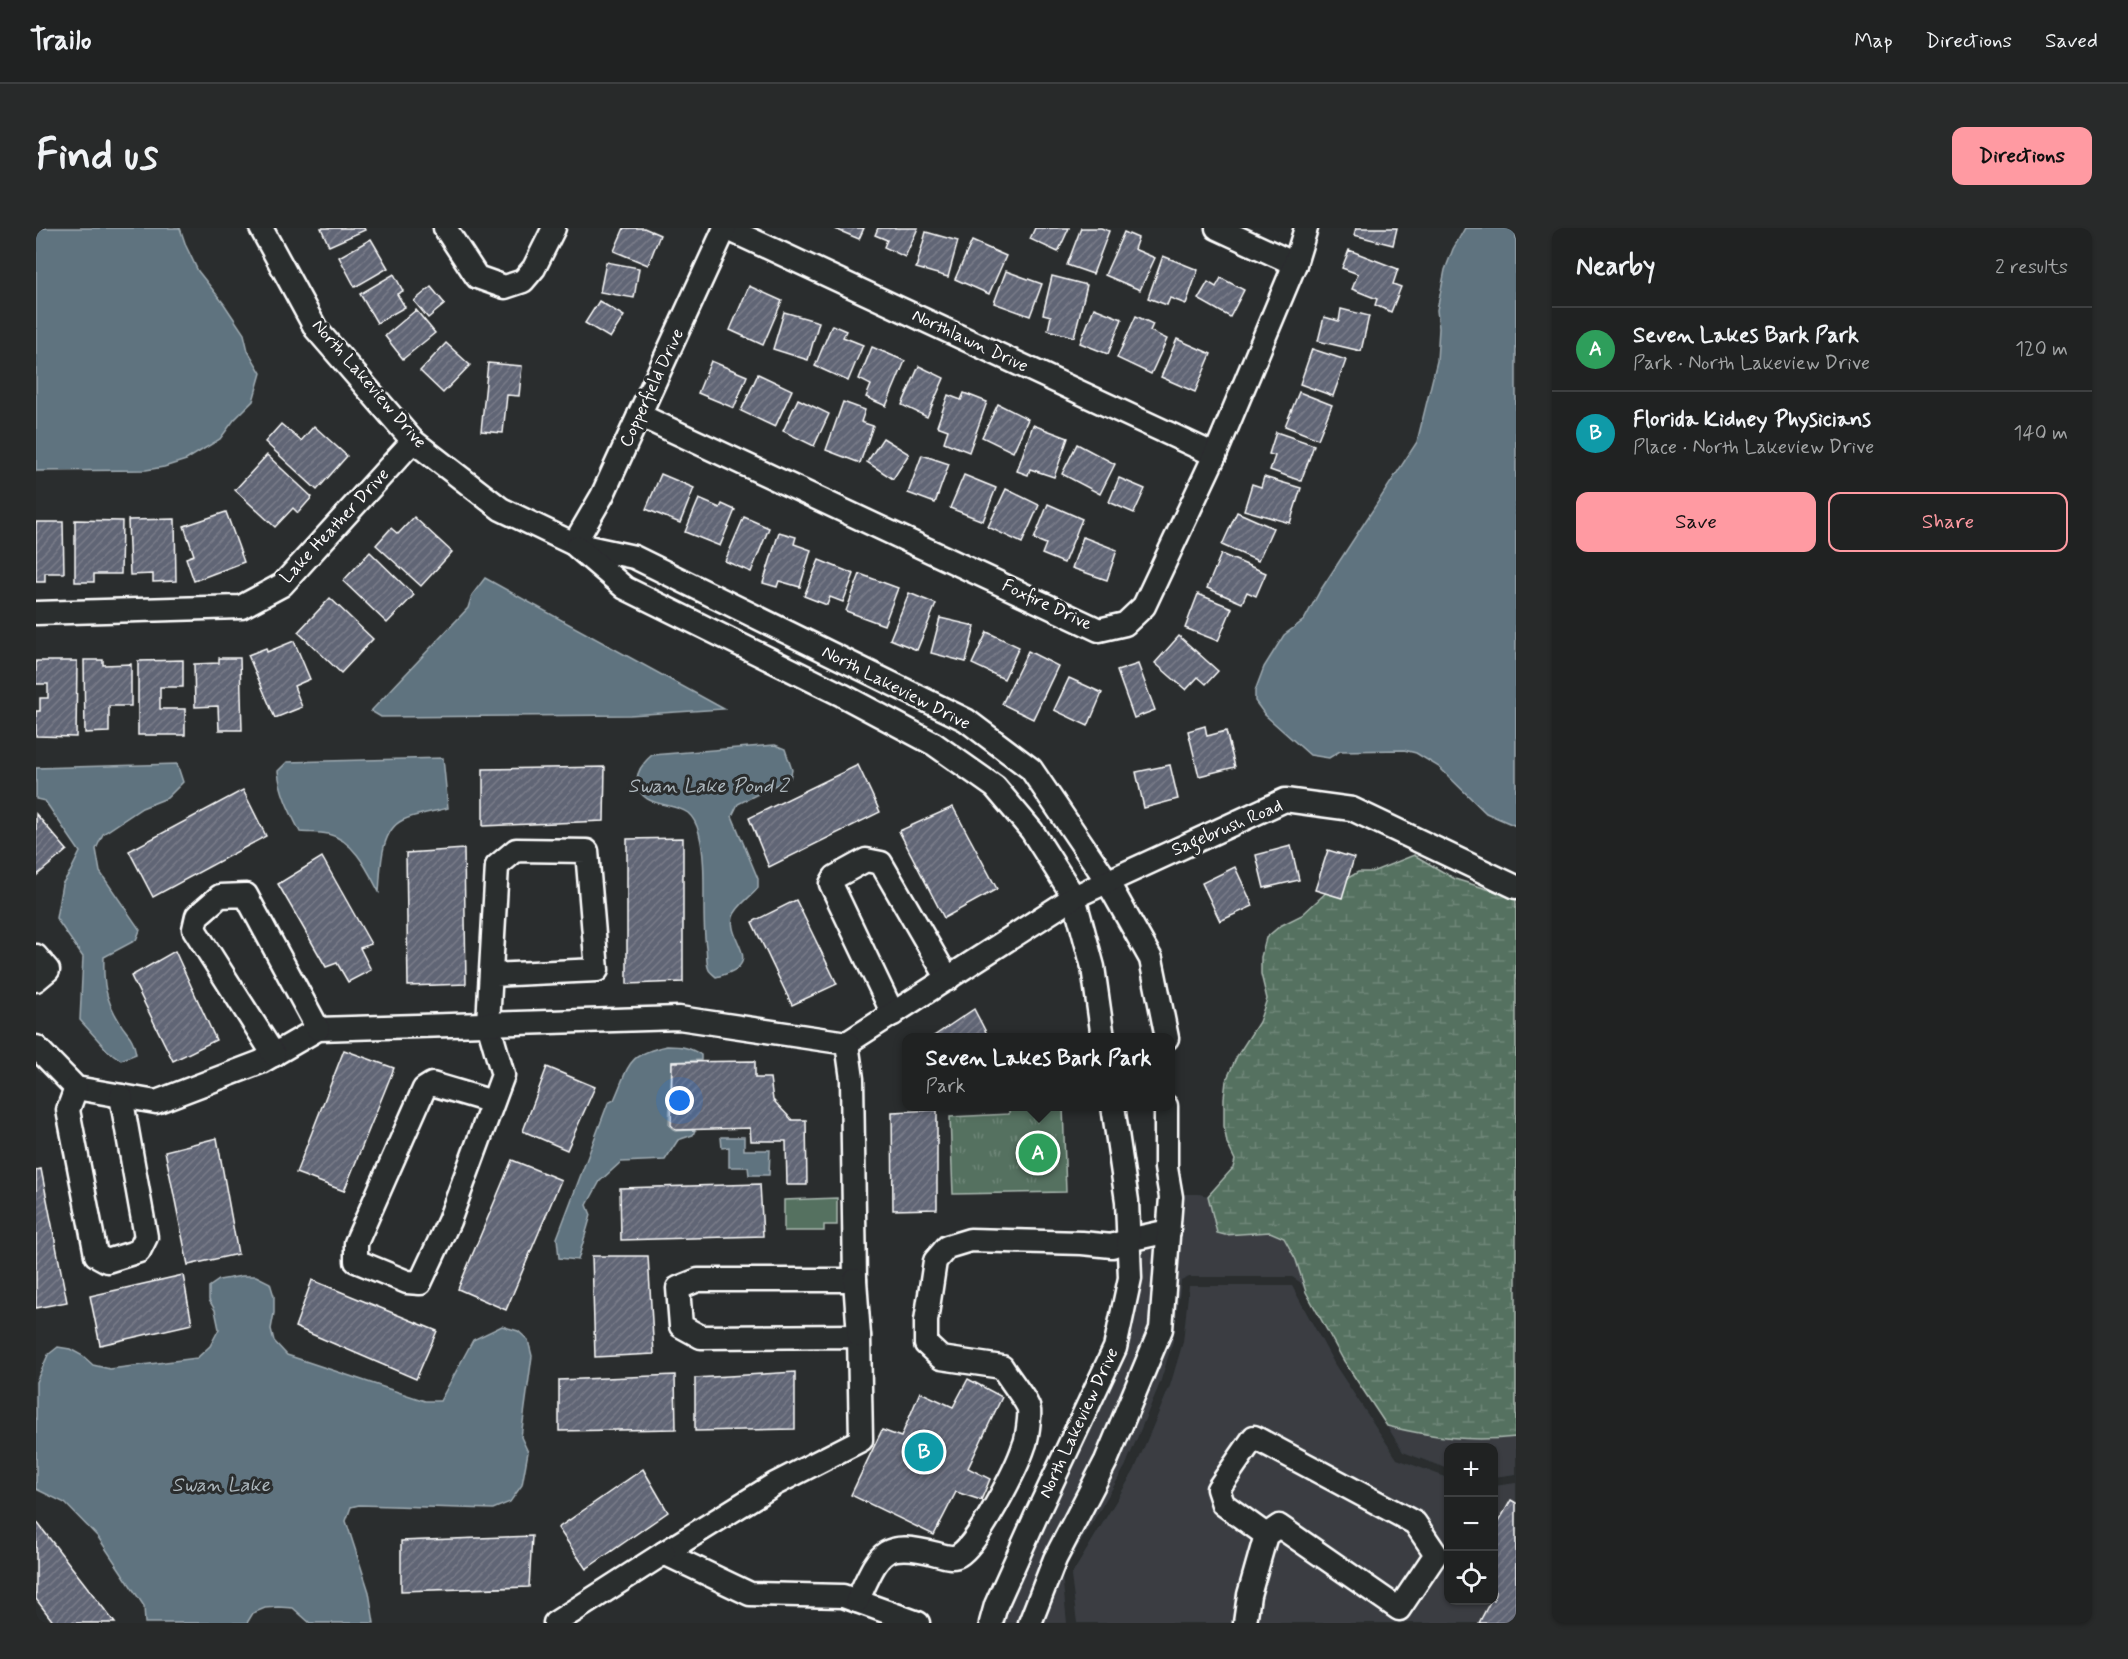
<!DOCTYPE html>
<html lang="en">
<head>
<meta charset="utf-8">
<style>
  body { margin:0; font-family:Mynerve,sans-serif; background:#282a2a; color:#f1f3f6 }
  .controls { position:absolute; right:18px; bottom:18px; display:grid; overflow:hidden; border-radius:12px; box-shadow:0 2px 4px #0004 }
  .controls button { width:54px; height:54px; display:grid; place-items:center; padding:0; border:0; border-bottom:2px solid #3d3f40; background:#202222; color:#f1f3f6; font:30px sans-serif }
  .you { position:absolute; left:644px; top:873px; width:21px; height:21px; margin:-15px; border:4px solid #fff; border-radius:50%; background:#1a73e8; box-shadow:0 0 0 9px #1a73e833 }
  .badge { display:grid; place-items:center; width:39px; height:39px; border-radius:50%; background:#ff9aa2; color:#fff; font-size:20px; font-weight:700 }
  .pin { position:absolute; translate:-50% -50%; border:3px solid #fff; box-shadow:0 2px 6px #0006 }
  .popup { position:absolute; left:866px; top:805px; width:273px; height:78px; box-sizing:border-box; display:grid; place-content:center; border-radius:12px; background:#202222; filter:drop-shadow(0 2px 4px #0005); font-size:20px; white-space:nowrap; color:#a2a4a5 }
  .popup b { font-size:22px; color:#f1f3f6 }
  .popup::after { content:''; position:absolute; left:50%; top:100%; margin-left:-12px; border:12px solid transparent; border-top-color:#202222 }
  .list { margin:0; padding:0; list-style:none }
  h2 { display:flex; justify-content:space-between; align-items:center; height:78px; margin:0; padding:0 24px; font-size:26px }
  h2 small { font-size:20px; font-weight:400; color:#a2a4a5 }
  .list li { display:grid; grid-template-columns:39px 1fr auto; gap:18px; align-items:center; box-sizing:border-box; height:84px; padding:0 24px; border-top:2px solid #3d3f40 }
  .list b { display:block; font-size:22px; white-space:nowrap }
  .list p { margin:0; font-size:20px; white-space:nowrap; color:#a2a4a5 }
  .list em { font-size:20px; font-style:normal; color:#a2a4a5 }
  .actions { display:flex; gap:12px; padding:18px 24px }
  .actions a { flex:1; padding:14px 0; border:2px solid #ff9aa2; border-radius:12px; text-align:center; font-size:21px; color:#ff9aa2 }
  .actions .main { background:#ff9aa2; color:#111 }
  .icon { flex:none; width:33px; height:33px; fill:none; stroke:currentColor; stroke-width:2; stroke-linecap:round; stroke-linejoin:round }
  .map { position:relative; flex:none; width:1480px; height:1395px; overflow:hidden; border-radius:12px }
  header { display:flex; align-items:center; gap:36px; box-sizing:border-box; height:84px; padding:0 30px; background:#202222; border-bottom:2px solid #3d3f40 }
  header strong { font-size:28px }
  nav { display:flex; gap:33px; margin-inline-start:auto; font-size:21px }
  .intro { display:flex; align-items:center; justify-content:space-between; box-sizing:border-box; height:144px; padding:0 36px }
  h1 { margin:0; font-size:42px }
  .button { padding:15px 27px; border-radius:12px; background:#ff9aa2; color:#111; font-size:21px; font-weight:700 }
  main { display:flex; gap:36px; padding:0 36px }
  aside { flex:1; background:#202222; border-radius:12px; box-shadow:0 2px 4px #0004 }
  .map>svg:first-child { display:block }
  .built { fill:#3a3e43 }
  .wetland { fill:url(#wetland-marsh); stroke:#aab8b0; stroke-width:1.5 }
  .park { fill:url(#park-tufts); stroke:#aab8b0; stroke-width:1.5 }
  .garden { fill:#557160; stroke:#aab8b0; stroke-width:1.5 }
  .water { fill:#5f737f; stroke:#9fabb2; stroke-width:1.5 }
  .building { fill:url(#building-hatch); stroke:#fff; stroke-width:1.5 }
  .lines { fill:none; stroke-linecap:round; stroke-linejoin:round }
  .minor-casing { stroke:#fff; stroke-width:27 }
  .minor { stroke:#2a2d2e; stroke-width:22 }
  .labels { text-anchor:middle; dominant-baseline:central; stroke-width:6; stroke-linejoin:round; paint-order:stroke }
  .street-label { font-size:18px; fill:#fff; stroke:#2a2d2e }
  .water-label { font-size:20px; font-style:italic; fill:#afb9bf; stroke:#2a2d2e }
</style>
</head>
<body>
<header>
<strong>Trailo</strong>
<nav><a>Map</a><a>Directions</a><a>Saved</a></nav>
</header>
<div class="intro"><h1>Find us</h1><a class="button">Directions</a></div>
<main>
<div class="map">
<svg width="1480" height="1395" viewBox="0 0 1480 1395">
  <defs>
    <pattern id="wetland-marsh" width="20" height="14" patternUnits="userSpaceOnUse" patternTransform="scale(1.5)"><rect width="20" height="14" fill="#557160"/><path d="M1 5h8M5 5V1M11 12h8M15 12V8" fill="none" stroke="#6e8678"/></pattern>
    <pattern id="park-tufts" width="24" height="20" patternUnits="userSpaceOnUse" patternTransform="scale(1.5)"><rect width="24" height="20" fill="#557160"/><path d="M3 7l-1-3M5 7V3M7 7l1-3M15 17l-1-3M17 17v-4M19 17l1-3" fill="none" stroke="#6e8678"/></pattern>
    <pattern id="building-hatch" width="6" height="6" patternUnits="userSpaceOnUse" patternTransform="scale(1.5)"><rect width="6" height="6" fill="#616574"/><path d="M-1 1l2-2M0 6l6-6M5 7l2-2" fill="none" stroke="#797c89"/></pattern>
  </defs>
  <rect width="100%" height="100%" fill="#2a2d2e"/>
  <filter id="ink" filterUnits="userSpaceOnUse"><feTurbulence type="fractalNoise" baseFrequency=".0167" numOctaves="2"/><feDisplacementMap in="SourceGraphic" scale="12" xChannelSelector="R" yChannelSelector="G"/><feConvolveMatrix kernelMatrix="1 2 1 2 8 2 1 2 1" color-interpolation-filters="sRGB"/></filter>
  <g filter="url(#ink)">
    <g class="built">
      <path d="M1146,966h17l9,2 9,37 22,2 31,-3 14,5 12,23 10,32 -6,-10 -8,-5h-103l-8,4 -8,60 -13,42 -35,84 -63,107 5,49h-25l24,-61 106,-229 7,-94 3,-1 -2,-8z"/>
      <path d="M1120,1016l-6,83 -55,130 -51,98 -27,68h-14l4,-15 40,-89 79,-167 15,-73v-17l3,-15z"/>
      <path d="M1153,1058h103l43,79 62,94 51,19v122h46v-114l22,-3v140h-439l-6,-47 63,-105 36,-85 13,-44z"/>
      <path d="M1351,1198l42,10 60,4 27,-3v37l-22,3v-29h-46v21l-45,-17z"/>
    </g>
    <path class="wetland" d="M1378,627l41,24 61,19v539c-46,5 -85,0 -129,-11l-43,-65 -38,-69 -10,-32 -12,-22 -14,-6 -45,3 -8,-2 -9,-37 25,-28 2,-8 -8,-17 -3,-17v-28l2,-17 11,-25 22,-34 8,-23 -6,-25v-17l5,-19 14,-12 22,-11 28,-26 28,-17h14z"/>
    <path class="park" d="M973,879h54l3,85 -113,2 -3,-77 59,-3z"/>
    <path class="garden" d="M801,970v27h-13v6h-40v-31z"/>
    <g class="water">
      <path d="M0,0h144l6,18 12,25 26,33 20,30 4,17 13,22 -8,28 -19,19 -14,19 -34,21 -22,7 -18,3 -110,1z"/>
      <path d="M1429,0h51v598l-30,-13 -47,-46 -23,-14 -12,-3 -64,1 -11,7 -19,-3 -45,-40 -10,-14v-10l9,-24 20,-32 20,-15 16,-29 97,-149 20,-81 2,-33 -2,-18 8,-40 8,-21z"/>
      <path d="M449,350l239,131 -94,6 -249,2 -10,-6 97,-103 4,-13z"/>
      <path d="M739,517l10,4 7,21 -2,8 -52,26 -6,12 26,63v9c-7,9 -22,18 -25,29 -6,25 35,47 -17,60 -2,-2 -6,-5 -7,-7 -3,-6 -2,-16 -3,-23 -5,-35 2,-81 -7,-114 -2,-8 -5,-15 -11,-20 -16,-12 -48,-4 -51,-31 -1,-11 7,-20 15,-27z"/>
      <path d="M407,530l5,50c-15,4 -32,6 -45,12 -24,11 -22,51 -24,72 -11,-21 -25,-52 -51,-58 -9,-2 -19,-1 -28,-2 -10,-20 -20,-39 -22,-61l9,-9z"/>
      <path d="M141,536l6,18 -16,16 -25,10 -39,26 -7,15 4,23 40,58 -4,10 -32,17c-1,26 1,41 15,64 9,16 13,12 17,33l-15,6 -14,-10 -27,-30 3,-63 -27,-39 6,-34 8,-12 10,-20 -35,-51 -9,-2v-31z"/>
      <path d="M631,818c13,0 23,1 34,9v5l-29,2 -3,63 6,6 20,-1 -2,5 -15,5 -13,20 -44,2 -21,19 -13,24 4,10 -13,45 -19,-2 -2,-20 51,-135 6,-3c16,-36 12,-45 53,-54z"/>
      <path d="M685,909h23v13h26l-1,25h-20l-1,-8h-19v-20l-7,1z"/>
      <path d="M206,1048h14l14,7 4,13v17l-3,16 3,12 13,14 138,46h15l33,-61 29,-14 16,5 10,9 4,16 -11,81 7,15 -6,33 -12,17 -17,7 -134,-4 -8,2 -5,14 23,71 5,31h-64l-17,-15 -15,-1 -13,1 -12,5 -6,10h-102l-1,-17 -46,-69 -33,-34 -29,-14v-107l12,-27 10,-8 12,2 13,7 10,9 17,4 87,-11 13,-12 9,-17 -4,-19 -6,-10v-13l10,-7z"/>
    </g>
    <g class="building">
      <path d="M285,0h43l1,2 -36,16z"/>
      <path d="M588,0h20l16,7 -12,30 -34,-14z"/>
      <path d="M797,0h31l-5,11z"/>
      <path d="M842,0h40l-13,29 -21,-10 3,-7 -12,-5z"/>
      <path d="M999,0h34l-11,24 -28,-13z"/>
      <path d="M1045,0h20l8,3 -16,43 -26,-9z"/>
      <path d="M1320,0h41l-4,17 -39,-10z"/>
      <path d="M890,4l32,9 -10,36 -32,-9z"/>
      <path d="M1088,4l14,6 -4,11 21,9 -15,32 -35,-15z"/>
      <path d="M335,11l17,29 -33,19 -16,-30z"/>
      <path d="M936,13l34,15 -17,38 -34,-15z"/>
      <path d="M1313,22l49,19 -5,15 8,3 -10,25 -16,-7 2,-6 -25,-10 6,-15 -16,-6z"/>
      <path d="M1127,28l35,14 -12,34 -16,-6 -3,7 -19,-7z"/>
      <path d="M570,34l33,6 -5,30 -34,-6z"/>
      <path d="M970,43l36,13 -12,32 -36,-13z"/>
      <path d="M358,46l9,17 -6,3 8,13 -28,16 -17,-29z"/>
      <path d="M1016,48l35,9 -13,52 -26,-7 3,-14 -8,-2z"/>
      <path d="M1185,50l23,12 -14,27 -32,-18 10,-17 8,5z"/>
      <path d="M713,58l33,15 -19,44 -33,-15z"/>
      <path d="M395,59l14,17 -17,14 -14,-17z"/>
      <path d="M563,73l25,15 -14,22 -25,-15z"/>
      <path d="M1058,80l28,11 -14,35 -28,-11z"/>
      <path d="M1305,81l28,7 -8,35 -43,-10 6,-24 15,4z"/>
      <path d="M380,82l19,23 -32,26 -18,-23z"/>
      <path d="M748,84l35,10 -11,38 -35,-11z"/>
      <path d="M1100,88l17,8 -3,7 17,8 -16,35 -34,-16z"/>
      <path d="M796,97l14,6 -3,6 20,8 -15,36 -33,-15z"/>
      <path d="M1141,111l34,15 -16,38 -34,-15z"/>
      <path d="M410,115l24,22 -27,28 -23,-22z"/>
      <path d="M836,119l33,14 -19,45 -20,-9 5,-12 -12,-6z"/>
      <path d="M1276,121l34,11 -13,36 -33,-12z"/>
      <path d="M675,133l36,15 -13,32 -36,-15z"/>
      <path d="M452,135l34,3 -3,30 -12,-1 -4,38 -22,-2z"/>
      <path d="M883,138l25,12 -17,39 -25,-12z"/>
      <path d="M722,146l34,16 -17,37 -34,-16z"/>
      <path d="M1263,164l33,13 -14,34 -33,-13z"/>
      <path d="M928,165l23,9 -18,50 -25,-10 4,-12 -11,-4 11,-31 13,5z"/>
      <path d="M762,171l31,15 -15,32 -31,-15z"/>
      <path d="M807,174l22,8 -4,12 12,4 -13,37 -34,-13z"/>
      <path d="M962,176l30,15 -15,33 -31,-15z"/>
      <path d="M245,196l20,17 13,-15 33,30 -30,34 -52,-48z"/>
      <path d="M997,197l35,13 -14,39 -24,-8 -2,6 -11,-4z"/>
      <path d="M1240,204l38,13 -13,36 -31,-11 5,-14 -6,-2z"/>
      <path d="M847,210l26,16 -16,25 -26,-17z"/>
      <path d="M1041,216l38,20 -15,30 -38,-20z"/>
      <path d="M231,227l45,42 -14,16 -5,-5 -18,19 -40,-37z"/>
      <path d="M886,227l27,9 -14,39 -27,-10z"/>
      <path d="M625,246l33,14 -14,35 -34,-14z"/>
      <path d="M928,247l32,13 -13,33 -33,-13z"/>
      <path d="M1228,249l37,11 -11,35 -46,-13 8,-26 9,3z"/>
      <path d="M1083,250l26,11 -11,24 -25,-11z"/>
      <path d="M970,261l33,16 -17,38 -34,-16z"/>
      <path d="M663,271l21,9 2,-4 13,6 -15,36 -35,-14z"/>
      <path d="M1012,276l34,15 -18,44 -22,-9 4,-10 -12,-5z"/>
      <path d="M190,284l18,50 -50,19 -8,-23 8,-3 -10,-29z"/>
      <path d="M1201,284l36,16 -15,33 -36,-16z"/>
      <path d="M378,289l38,35 -31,34 -45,-41 15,-17 7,6z"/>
      <path d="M708,289l25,11 -18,44 -26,-11z"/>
      <path d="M139,291l1,62 -23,1v-8l-23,1 -2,-55z"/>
      <path d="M39,292l47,1 -1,53h-27v8h-19z"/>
      <path d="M0,294h27l1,51h-19v9h-9z"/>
      <path d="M743,304l17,5 -2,7 17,6 -11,37 -21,-6 -2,6 -14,-4z"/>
      <path d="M1047,309l34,13 -10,30 -35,-12z"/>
      <path d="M334,324l44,43 -27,28 -44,-42z"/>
      <path d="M1185,326l45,19 -10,23 -9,-4 -5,11 -35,-15z"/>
      <path d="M783,332l35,14 -11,28 -13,-5 -3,8 -23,-9z"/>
      <path d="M824,346l38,14 -14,37 -38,-14z"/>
      <path d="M873,365l27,11 -19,46 -27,-11z"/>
      <path d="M1162,366l34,14 -14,33 -33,-13z"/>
      <path d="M294,370l43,41 -32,34 -43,-41z"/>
      <path d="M904,390l35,8 -9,36 -35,-9z"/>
      <path d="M951,404l32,15 -15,32 -32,-15z"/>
      <path d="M1143,408l39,35 -12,13 -8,-7 -12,13 -31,-27z"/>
      <path d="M258,413l16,38 -16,7 8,21 -27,11 -27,-63 18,-7 1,4z"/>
      <path d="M992,423l30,15 -25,53 -31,-15z"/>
      <path d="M183,430h21l2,72h-23l-1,-24 -23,1 -1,-43 25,-1z"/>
      <path d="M48,432h19v5l28,-1v42h-22v26l-24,1z"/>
      <path d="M147,432v27h-23v22h25v26h-47v-74z"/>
      <path d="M0,433h41l-1,76 -40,-1v-25h4v-13h8v-14h-12z"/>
      <path d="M1102,436l17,46 -21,8 -17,-47z"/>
      <path d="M1033,450l33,15 -14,33 -34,-16z"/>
      <path d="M1169,498l2,10 19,-5 9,36 -36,9 -11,-45z"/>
      <path d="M822,537l22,47 -111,55 -20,-49z"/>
      <path d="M1134,537l8,34 -34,9 -8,-36z"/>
      <path d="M569,539l-1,54 -121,5v-57z"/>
      <path d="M207,562l23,46 -113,61 -24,-46z"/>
      <path d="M917,579l44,82 -53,29 -45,-87z"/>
      <path d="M0,586l31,36 -31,26z"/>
      <path d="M647,610v144l-56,2v-145z"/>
      <path d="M1255,618l8,34 -35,8 -8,-33z"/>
      <path d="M428,621l2,135 -58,2 -2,-133z"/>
      <path d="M1292,622l26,8 -12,40 -27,-8z"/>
      <path d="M286,629l49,87 -11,4 11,22 -23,12 -11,-19 -11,4 -48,-83z"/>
      <path d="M1199,639l18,39 -33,15 -18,-38z"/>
      <path d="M760,672l41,84 -45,21 -40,-83z"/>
      <path d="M139,723l41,89 -43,21 -42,-85z"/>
      <path d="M938,781l15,29h-58z"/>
      <path d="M308,822l50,18 -50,123 -48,-18z"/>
      <path d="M719,833v17h15l3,22 19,20h14l1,65h-20l-1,-44h-35l-1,-13 -74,2 -5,-5 1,-63z"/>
      <path d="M511,839l48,20 -28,63 -44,-19z"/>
      <path d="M901,882v99l-44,1 -1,-98z"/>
      <path d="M181,910l21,116 -50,11 -23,-114z"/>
      <path d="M476,932l49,20 -55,130 -48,-21z"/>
      <path d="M5,941l26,133 -31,6v-138z"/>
      <path d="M724,956l3,52 -142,4 -1,-52z"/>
      <path d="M556,1028h56l6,98 -59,3z"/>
      <path d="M147,1047l9,49 -92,21 -10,-49z"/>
      <path d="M276,1052l125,51 -21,48 -121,-52z"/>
      <path d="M759,1144v57l-100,2v-53z"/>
      <path d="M639,1147l1,54 -117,2v-51z"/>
      <path d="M932,1151l34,18 -34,71 22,11 -9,21 -25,-8 -22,43 -83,-40 31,-65 19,7 19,-45 33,15z"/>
      <path d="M607,1241l25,43 -82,57 -28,-41z"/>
      <path d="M1475,1272l5,3v120h-37l12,-23h3l1,-9 -1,-1v-60z"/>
      <path d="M0,1293l79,102h-61l-18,-24z"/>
      <path d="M496,1308l-3,51 -128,4v-50z"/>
    </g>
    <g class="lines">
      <g class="minor-casing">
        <g id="minor">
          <path d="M225,0l55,101 97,112 88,68 73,35 60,13 332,163 65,49 76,112 44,78 16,79"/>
          <path d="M409,0l32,49 28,10 18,-6 11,-13 20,-40"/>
          <path d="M690,0l489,227"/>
          <path d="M1181,0l78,36"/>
          <path d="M603,187l460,215 26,-6 19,-18 71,-151 80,-191 11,-36"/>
          <path d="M538,316l28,-48 123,-268"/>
          <path d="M541,319l48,41 217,107 92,49 61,43 37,44 42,66 19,70 10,71"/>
          <path d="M0,385l205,-6 41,-22 131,-144"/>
          <path d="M0,728l12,14 -12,10"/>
          <path d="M455,747l106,-5 -10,-119 -71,-1 -19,16 -9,157 15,52 -54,146 -29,62 -13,-1 -51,-21v-18l68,-154 8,-5 61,18"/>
          <path d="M857,786l-62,-130 4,-7 31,-17 15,3 67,116"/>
          <path d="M811,815l227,-146 211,-97 67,9 164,78"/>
          <path d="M0,819l40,41 80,14 105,-40 57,-33 361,-11 168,25 5,36 3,201h-157l-20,8 3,38 20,11 158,-1 2,104 -86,44 -111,69 86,41 93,2 75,27"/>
          <path d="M238,827l-80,-126 3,-13 23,-20 26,-1 72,134"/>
          <path d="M40,860l-8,22 28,145 11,6 32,-10 7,-14 -25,-141"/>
          <path d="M819,1052l4,56"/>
          <path d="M821,1373c22,-47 24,-62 80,-47 7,2 16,5 22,1 19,-11 58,-87 65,-109 3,-6 6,-30 5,-36 -1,-8 -22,-34 -27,-43l-61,-9 -15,-14v-23l9,-60 12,-14 23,-7 112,3 30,3 16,-6 41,-9"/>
          <path d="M519,1395l109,-70"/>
          <path d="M955,1395l5,-18 40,-89 79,-168 15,-70 -3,-77 -14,-95"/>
          <path d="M994,1395l25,-64 51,-98 55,-132 10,-132 -5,-29v-62"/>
          <path d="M1209,1395l4,-28 17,-60 13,-9 120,83 37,-55 -21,-31 -161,-86 -36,52 5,15 43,31"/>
        </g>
      </g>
      <use href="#minor" class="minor"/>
    </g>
  </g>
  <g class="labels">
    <g class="street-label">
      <text transform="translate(934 113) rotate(25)">Northlawn Drive</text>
      <text transform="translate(333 156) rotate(49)">North Lakeview Drive</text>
      <text transform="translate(616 160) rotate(-65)">Copperfield Drive</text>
      <text transform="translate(299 298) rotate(-47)">Lake Heather Drive</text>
      <text transform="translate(1011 377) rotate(25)">Foxfire Drive</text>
      <text transform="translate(860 460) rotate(27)">North Lakeview Drive</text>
      <text transform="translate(1191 600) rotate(-23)">Sagebrush Road</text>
      <text transform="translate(1043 1195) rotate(-65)">North Lakeview Drive</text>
    </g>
    <g class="water-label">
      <text x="672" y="558">Swan Lake Pond 2</text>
      <text x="185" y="1257">Swan Lake</text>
    </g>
  </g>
</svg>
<div class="controls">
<button>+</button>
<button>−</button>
<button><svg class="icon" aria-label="locate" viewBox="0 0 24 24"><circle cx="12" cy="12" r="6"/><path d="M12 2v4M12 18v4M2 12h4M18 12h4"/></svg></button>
</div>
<div class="you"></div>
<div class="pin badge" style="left:1002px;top:925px;background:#2e9e5b">A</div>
<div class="popup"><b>Seven Lakes Bark Park</b>Park</div>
<div class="pin badge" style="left:888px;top:1224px;background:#0f9aa8">B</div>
</div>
<aside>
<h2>Nearby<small>2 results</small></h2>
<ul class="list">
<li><span class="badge" style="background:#2e9e5b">A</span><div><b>Seven Lakes Bark Park</b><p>Park · North Lakeview Drive</p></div><em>120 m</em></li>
<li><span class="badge" style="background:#0f9aa8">B</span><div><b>Florida Kidney Physicians</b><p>Place · North Lakeview Drive</p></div><em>140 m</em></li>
</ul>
<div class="actions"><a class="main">Save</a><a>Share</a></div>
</aside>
</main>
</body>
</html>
